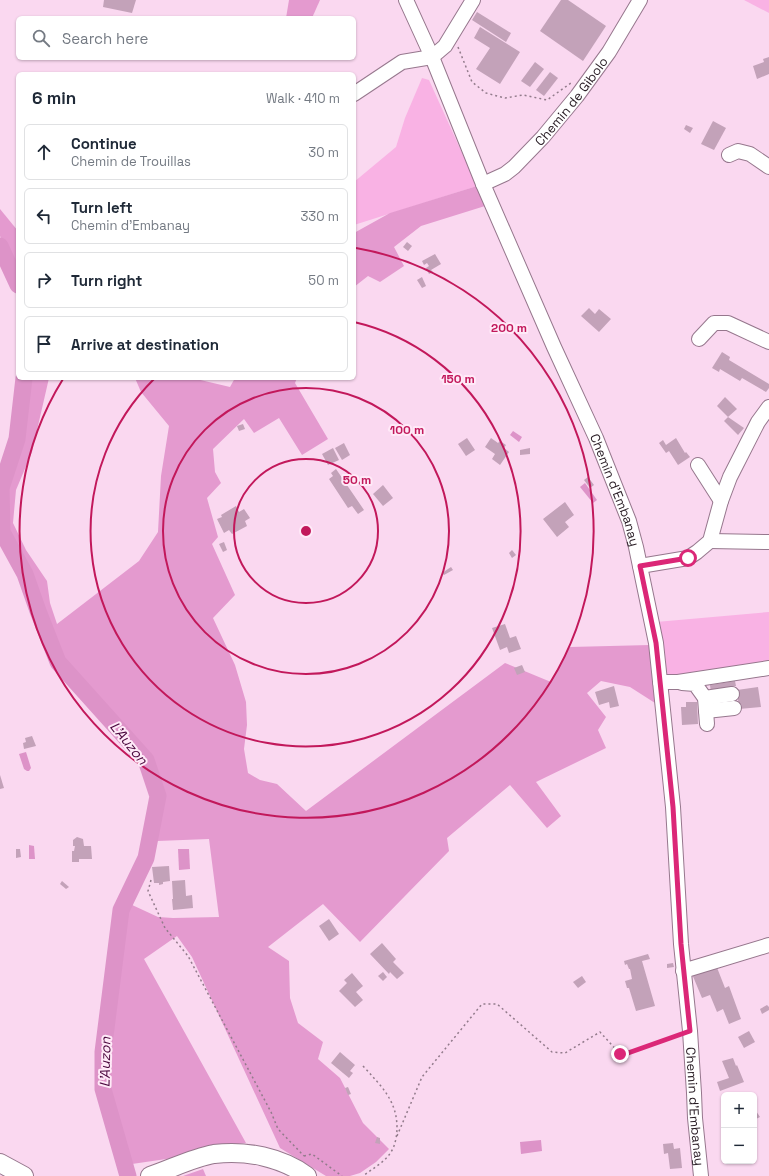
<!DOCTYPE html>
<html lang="en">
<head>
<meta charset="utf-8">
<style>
  body { margin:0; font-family:"Space Grotesk",sans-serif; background:#f2f2f3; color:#1f2937 }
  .controls { position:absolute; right:12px; bottom:12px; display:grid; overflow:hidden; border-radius:6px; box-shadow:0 1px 3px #0004 }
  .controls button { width:36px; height:36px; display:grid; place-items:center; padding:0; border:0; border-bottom:1px solid #e0e1e3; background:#fff; color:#1f2937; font:20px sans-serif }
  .stop { position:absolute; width:12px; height:12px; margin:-9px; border:3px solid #db2777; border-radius:50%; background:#fff }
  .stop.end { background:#db2777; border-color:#fff; box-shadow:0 1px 4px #0008 }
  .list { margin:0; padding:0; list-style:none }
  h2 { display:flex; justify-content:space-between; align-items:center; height:52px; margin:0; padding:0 16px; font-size:17px }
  h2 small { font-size:13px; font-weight:400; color:#747a83 }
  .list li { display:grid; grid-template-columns:26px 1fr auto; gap:12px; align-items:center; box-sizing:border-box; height:56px; margin:0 8px 8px; padding:0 8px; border:1px solid #e0e1e3; border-radius:6px }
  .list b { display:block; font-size:15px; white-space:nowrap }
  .list p { margin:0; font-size:13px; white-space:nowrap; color:#747a83 }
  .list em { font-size:13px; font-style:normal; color:#747a83 }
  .icon { flex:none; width:22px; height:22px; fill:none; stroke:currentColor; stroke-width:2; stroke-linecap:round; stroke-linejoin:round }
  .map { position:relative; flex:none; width:769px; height:1176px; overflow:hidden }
  .search { position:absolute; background:#fff; box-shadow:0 1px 3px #0004; left:16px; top:16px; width:340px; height:44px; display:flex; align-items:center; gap:10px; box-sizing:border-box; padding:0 14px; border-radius:6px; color:#747a83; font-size:15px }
  .panel { position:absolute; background:#fff; box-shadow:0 1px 3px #0004; left:16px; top:72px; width:340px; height:308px; border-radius:6px }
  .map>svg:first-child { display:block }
  .green { fill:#f9b2e4 }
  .forest { fill:#e49acf }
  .water { fill:#dd93c8 }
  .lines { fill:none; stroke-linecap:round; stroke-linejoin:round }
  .river { stroke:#dd93c8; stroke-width:17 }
  .building { fill:#c3a2b9 }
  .minor-casing { stroke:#96778d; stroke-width:16 }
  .major-casing { stroke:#96778d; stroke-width:20 }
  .path { stroke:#927b8b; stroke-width:1.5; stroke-dasharray:2 3; stroke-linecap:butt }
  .minor { stroke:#fff; stroke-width:14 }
  .major { stroke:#fff; stroke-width:18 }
  .route { stroke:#db2777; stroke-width:5 }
  .ring { fill:none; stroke:#c2185b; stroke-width:2 }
  .labels { text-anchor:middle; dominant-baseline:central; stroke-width:4; stroke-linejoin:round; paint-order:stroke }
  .street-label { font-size:13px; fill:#271b23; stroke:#ffeaf8 }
  .water-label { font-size:14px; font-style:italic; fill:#4a073d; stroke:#ffeaf8 }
  .centre { fill:#c2185b; stroke:#ffeaf8; stroke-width:2 }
  .ring-label { font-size:12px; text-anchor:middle; font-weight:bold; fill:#c2185b; stroke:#ffeaf8; stroke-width:4; stroke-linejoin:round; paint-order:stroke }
</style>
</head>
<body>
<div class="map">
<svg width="769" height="1176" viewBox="0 0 769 1176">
  <rect width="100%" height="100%" fill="#fad8f0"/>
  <g class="green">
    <path d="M744,0h25v13z"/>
    <path d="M422,78l7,2 48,106 -123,39v-43l42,-35 9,-29z"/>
    <path d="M769,612v52l-97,13 -6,-2 -10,-53z"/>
  </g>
  <g class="forest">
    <path d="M289,0h31l-8,18h-26z"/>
    <path d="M477,186l8,20 -64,20 -27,21 10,19 -24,16 -12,-6 -14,11v-54l36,-20z"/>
    <path d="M0,209l18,22v45l-18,-40z"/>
    <path d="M28,378h21l-17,74 -16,38 -3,33 13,27 21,31 3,22 7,21 82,-63 19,-29 3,-56 8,-50 -28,-34 -6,-14h57l38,9 5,-9h62l-2,5 33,56 -26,16 -23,-37 -25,15 -10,-14 -31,30 2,23 6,11 -14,15 11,39 -6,7 23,51 -22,23 22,47 11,37 1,23 -3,24 4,24 12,7 17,4 29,27 199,-148 46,19 19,-35 80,-2 5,58 -25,-16 -29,-6 -14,12 19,24 -8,13 8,18 -70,34 25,34 -14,12 -37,-43 -63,53 2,13 -89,91 -37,-38 -55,43 21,14 1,37 8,25 25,19 -5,17 22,19 23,45 26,26 -13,13 -16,11 -10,3h-24l-46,-28 -88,-191 -15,-21 -33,23 102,184 -40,5 -33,10 -41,6 -22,-75 1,-58 14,-121 5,-6 28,13 15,1 46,-1 -10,-78 -52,2 7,-47 -14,-36 -90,-100 -32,-85 -21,-43 -1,-41 15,-51z"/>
    <path d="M203,1169l3,7h-23z"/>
  </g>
  <g class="water">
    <path d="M513,431l9,6 -3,5 -9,-7z"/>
    <path d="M585,483l12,17 -4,3 -13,-16z"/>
    <path d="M26,752l5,16 -2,3h-2l-3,-2 -5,-15z"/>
    <path d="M29,845l5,1 1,13h-6z"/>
    <path d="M178,849h11l1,20 -11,1z"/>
    <path d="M541,1140l1,11 -21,3 -1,-12z"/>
  </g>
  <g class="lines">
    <g class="river">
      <path d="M0,246l18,39"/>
      <path d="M24,378l-7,61 -16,49 1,44 23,42 13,37 20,51 88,98 12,36 -12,62 -25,52 -18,142v37l25,87"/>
    </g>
  </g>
  <g class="building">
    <path d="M104,0h32l-4,13 -29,-6z"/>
    <path d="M561,0h7l38,26 -23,35 -43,-30z"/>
    <path d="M477,12l34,21 -5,9 -34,-22z"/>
    <path d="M480,27l40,25 -20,32 -24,-15 14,-21 -16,-10z"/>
    <path d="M769,57v17l-12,5 -4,-13 11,-4 -1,-3z"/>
    <path d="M535,62l9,7 -14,18 -9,-6z"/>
    <path d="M550,72l8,6 -14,18 -8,-6z"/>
    <path d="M713,121l13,7 -12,22 -13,-6z"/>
    <path d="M686,125l7,3 -3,5 -6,-4z"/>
    <path d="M407,242l5,4 -4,5 -5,-4z"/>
    <path d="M435,254l6,10 -10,6 2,2 -4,2 -3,-6 3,-2 -2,-3 -3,2 -2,-4z"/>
    <path d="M422,277l4,9 -4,2 -5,-8z"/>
    <path d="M589,308l6,6 4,-5 12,10 -12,13 -18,-16z"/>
    <path d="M722,352l8,5 -1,3 40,24v4l-3,4 -24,-14 -2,3 -20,-12 -1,3 -7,-4z"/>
    <path d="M725,397l12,12 -9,8 -11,-11z"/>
    <path d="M728,417l16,11 -6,7 -14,-14z"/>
    <path d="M243,424l2,5 -6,2 -2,-5z"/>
    <path d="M467,438l8,12 -9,6 -8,-12z"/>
    <path d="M491,438l7,5 2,-2 6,4 -2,3 5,4 -9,13 -8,-6 3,-5 -10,-7z"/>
    <path d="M676,438l9,15 1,-1 4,5 -12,8 -9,-14 -3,2 -7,-10 4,-3 3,5z"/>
    <path d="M344,443l6,12 -8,5 -7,-12z"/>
    <path d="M333,448l6,12 -11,5 -6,-11z"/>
    <path d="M530,448v6l-10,1v-5z"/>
    <path d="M336,469l28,41 -6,4 -6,-8 -4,2 -19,-29 4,-3 -2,-3z"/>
    <path d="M588,477l6,8 -4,3 -6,-8z"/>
    <path d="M383,485l10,13 -10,8 -10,-12z"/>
    <path d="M565,502l9,13 -9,7 4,5 -12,10 -14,-18z"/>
    <path d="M236,506l3,6 5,-3 6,9 -5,3 2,5 -15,8 -3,-4 -5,3 -7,-14 5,-2 -1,-2z"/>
    <path d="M224,542l3,8 -4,2 -4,-8z"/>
    <path d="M512,550l4,5 -4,3 -3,-5z"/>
    <path d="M451,567l2,3 -9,5 -2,-2z"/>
    <path d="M505,624l5,14 6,-2 5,13 -12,4 -2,-6 -7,3 -8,-22z"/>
    <path d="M522,665l3,7 -8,3 -3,-7z"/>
    <path d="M735,681l1,5 -6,1v4l-19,2 -1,-8z"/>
    <path d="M614,686l5,20 -9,2 -1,-6 -10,3 -4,-13z"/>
    <path d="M758,687l3,20 -22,2 -2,-19z"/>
    <path d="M686,702h11l1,22 -16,1 -1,-18h5z"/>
    <path d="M32,736l4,10 -12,3 -1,-6 3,-1 -1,-4z"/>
    <path d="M0,775l4,13 -4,1z"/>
    <path d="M77,837l6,2 1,7h7l1,13h-13v3h-7v-11h2l1,-5h-2v-6z"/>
    <path d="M16,849h4l1,8 -5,1z"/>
    <path d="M169,866l1,15 -7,1v2l-4,1v-2h-5l-2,-16z"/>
    <path d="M185,880l1,16 6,-1 1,13 -20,2 -1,-11h1l-1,-18z"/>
    <path d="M62,881l7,6 -3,2 -6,-5z"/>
    <path d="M329,919l10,15 -10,7 -10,-15z"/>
    <path d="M382,943l14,16 -3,3 11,11 -7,6 -7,-7 -1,2 -19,-20z"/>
    <path d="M648,954l2,5 -8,2 13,45 -19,5 -7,-23h-2l-2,-7 7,-2 -2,-10h-1l-2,-5 -2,1 -1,-4z"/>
    <path d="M673,963l1,4 -7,1v-4z"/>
    <path d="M716,965l9,23 4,-2 12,33 -12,5 -6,-15 -6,3 -7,-17 -8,3 -10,-24z"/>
    <path d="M383,972l4,5 -4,4 -5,-5z"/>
    <path d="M352,973l11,13 -7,6 7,8 -8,7 -16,-16 8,-8 -3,-3z"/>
    <path d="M582,976l4,6 -8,6 -5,-6z"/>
    <path d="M767,1005l2,2v3l-7,4 -2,-5z"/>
    <path d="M749,1031l6,11 -11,6 -6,-11z"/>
    <path d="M340,1052l15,13 -5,6 3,2 -4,5 -18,-15z"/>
    <path d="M733,1058l3,8 1,-1 7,17 -24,9 -3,-9 12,-4 -7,-17z"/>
    <path d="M348,1087l3,7 -3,1 -3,-7z"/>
    <path d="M756,1111l4,6 -6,3v-8z"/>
    <path d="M377,1137l3,1v6l-5,-1z"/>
    <path d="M673,1143l1,6 6,-1 2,20 -12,1 -2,-16 -4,1 -1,-10z"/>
  </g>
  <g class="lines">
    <g class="minor-casing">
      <g id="minor">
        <path id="s1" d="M406,0l26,57 51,127 71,163 42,91 33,83 7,26 20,96 7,67 10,97 8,137 9,87 4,62 1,25 6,58"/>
        <path d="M354,94l48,-32 30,-5 13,-11 28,-46"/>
        <path d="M729,155l9,-4 12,3 19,13"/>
        <path id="s2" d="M483,184l22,-10 9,-7 29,-30 34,-41 32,-44 31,-52"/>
        <path d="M699,339l15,-16h14l41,19"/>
        <path d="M698,465l23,36"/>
        <path d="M710,541l59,1"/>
        <path d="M640,566l48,-8 9,-6 13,-11 11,-40 9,-24 28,-55 11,-15"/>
        <path d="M660,682h18l91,-14"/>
        <path d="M682,683l13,1 10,14 2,26"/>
        <path d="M705,698l27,-4"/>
        <path d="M706,711l28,-3"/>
        <path d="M683,971l86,-26"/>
      </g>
    </g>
    <g class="major-casing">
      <g id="major">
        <path d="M0,1163l24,13"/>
        <path d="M150,1176c21,-7 42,-18 64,-22 32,-4 67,3 93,22"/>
      </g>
    </g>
    <g class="path">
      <path d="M458,47l14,35 14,11 19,5 18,-3 24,5 24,-17"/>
      <path d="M151,880l-3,11 17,37 23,28 83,156 7,17 26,27"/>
      <path d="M363,1066c18,20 34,34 34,62 0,8 -2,18 -6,24 -6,10 -19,17 -28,24"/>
      <path d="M397,1136l25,-59 60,-73h15l55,48 13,1 35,-21 20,22 8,-1 50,-18"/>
      <path d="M304,1156l8,-2 30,22"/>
    </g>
    <use href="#minor" class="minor"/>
    <use href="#major" class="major"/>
  </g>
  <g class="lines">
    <path class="route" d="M620,1054l8,-1 62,-22 -9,-87 -8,-137 -10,-97 -7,-67 -16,-77 48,-8"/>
  </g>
  <g class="ring">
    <circle cx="306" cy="531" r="72"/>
    <circle cx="306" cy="531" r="143"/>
    <path d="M354 322A215 215 0 1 1 154 379"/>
    <path d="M356 248A287 287 0 1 1 63 379"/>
  </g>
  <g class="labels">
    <g class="street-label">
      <text stroke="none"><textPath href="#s2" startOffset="123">Chemin de Gibolo</textPath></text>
      <text stroke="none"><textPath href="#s1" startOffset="533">Chemin d'Embanay</textPath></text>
      <text stroke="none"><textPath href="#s1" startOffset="1157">Chemin d'Embanay</textPath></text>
    </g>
    <g class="water-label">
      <text transform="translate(129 743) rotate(51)">L'Auzon</text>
      <text transform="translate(105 1062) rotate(-89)">L'Auzon</text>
    </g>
  </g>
  <circle cx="306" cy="531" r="6" class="centre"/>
  <g class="ring-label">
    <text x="509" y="332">200 m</text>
    <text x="458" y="383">150 m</text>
    <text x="407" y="434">100 m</text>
    <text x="357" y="484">50 m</text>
  </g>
</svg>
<div class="controls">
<button>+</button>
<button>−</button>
</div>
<div class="stop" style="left:688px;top:558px"></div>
<div class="stop end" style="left:620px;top:1054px"></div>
<div class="search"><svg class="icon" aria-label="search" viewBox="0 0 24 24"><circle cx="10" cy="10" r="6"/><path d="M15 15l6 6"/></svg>Search here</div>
<section class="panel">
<h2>6 min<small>Walk · 410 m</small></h2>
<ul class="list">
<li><svg class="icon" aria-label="ahead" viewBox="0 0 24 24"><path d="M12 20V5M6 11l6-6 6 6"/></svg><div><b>Continue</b><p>Chemin de Trouillas</p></div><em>30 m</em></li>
<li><svg class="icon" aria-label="left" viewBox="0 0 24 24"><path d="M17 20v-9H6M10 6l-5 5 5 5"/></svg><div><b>Turn left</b><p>Chemin d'Embanay</p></div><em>330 m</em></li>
<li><svg class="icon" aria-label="right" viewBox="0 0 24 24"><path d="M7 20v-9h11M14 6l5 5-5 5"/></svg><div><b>Turn right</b></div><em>50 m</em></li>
<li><svg class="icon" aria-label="arrive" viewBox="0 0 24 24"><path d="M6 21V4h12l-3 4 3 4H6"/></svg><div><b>Arrive at destination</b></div></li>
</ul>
</section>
</div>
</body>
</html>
